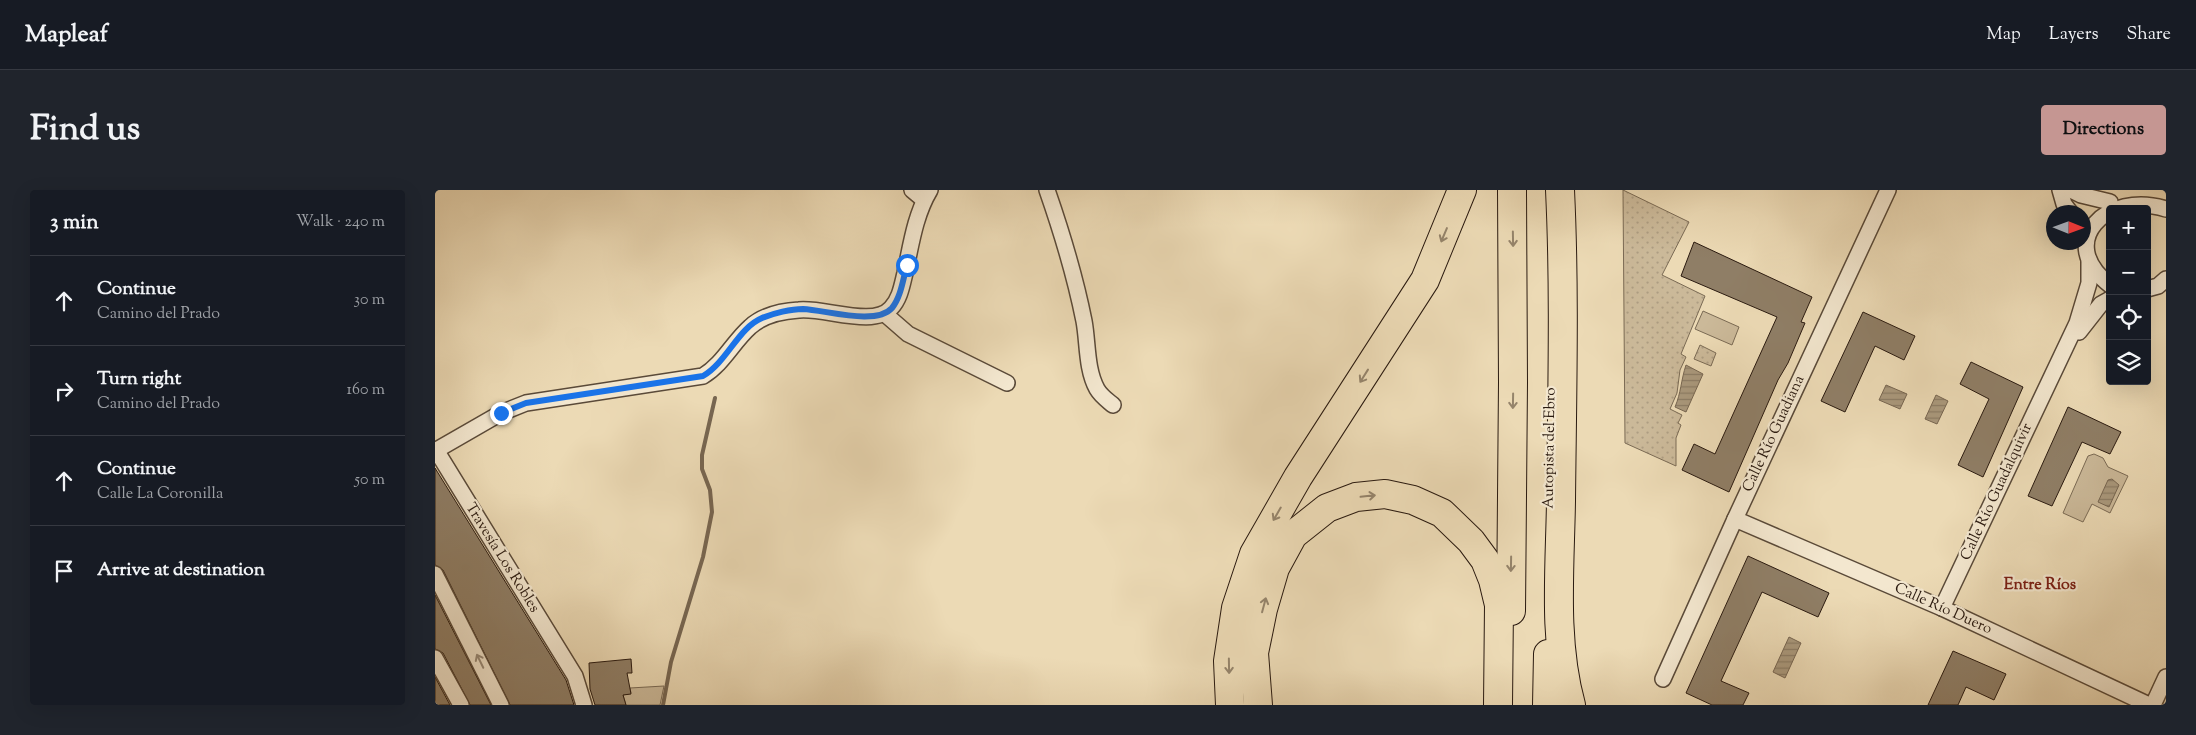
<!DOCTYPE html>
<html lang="en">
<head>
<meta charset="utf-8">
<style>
  body { margin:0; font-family:"Sorts Mill Goudy",serif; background:#20242c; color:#f1f3f6 }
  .controls { position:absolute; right:15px; top:15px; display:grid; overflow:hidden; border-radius:5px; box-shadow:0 5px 20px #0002 }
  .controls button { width:45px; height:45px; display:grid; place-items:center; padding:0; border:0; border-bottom:1px solid #363941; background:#171b24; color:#f1f3f6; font:25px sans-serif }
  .compass { position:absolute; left:1611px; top:15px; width:45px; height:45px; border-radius:50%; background:#171b24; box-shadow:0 5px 20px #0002; rotate:91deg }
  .stop { position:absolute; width:15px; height:15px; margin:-11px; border:4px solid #1a73e8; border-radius:50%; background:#fff }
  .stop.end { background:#1a73e8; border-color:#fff; box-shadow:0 1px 5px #0008 }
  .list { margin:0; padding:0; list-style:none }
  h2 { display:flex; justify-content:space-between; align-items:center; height:65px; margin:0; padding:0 20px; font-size:21px }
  h2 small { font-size:16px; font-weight:400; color:#9ea1a6 }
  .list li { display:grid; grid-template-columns:32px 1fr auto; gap:15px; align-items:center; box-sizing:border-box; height:90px; padding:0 20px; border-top:1px solid #363941 }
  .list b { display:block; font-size:19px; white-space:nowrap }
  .list p { margin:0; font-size:16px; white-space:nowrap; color:#9ea1a6 }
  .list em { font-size:16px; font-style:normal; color:#9ea1a6 }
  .icon { flex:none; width:28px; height:28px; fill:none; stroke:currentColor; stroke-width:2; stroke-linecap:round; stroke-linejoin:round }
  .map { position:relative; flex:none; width:1731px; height:515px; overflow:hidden; border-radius:5px }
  header { display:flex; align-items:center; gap:30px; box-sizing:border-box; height:70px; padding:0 25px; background:#171b24; border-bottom:1px solid #363941 }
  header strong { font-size:24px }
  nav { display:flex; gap:28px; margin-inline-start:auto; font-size:18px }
  .intro { display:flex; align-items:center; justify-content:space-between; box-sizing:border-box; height:120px; padding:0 30px }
  h1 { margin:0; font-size:35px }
  .button { padding:12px 22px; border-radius:5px; background:#c59692; color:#111; font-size:18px; font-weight:700 }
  main { display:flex; gap:30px; padding:0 30px }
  aside { flex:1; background:#171b24; border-radius:5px; box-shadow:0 5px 20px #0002 }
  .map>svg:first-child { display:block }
  .grass { fill:url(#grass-dots); stroke:#7a6a54 }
  .garden { fill:#cbb999; stroke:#7a6a54 }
  .water { fill:url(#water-rules); stroke:#776651 }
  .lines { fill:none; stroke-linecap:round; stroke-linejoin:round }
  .stream { stroke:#776651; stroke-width:4 }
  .building { fill:#8f7e66; stroke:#2a1a10 }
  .minor-casing { stroke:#5a4a39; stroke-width:18 }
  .motorway-casing { stroke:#2a1a10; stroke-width:30 }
  .minor { stroke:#f3e7cf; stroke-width:15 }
  .motorway { stroke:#ecdab5; stroke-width:28 }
  .oneway { stroke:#95846b }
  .oneway2 { stroke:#998b79 }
  .route { stroke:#1a73e8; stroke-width:6 }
  .labels { text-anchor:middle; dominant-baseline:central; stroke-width:4.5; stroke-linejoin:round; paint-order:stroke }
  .street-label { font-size:15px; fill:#2a1a10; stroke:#f3e7cf }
  .neighbourhood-label { font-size:16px; font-weight:bold; fill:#7a1f14; stroke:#f3e7cf }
</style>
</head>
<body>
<header>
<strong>Mapleaf</strong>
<nav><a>Map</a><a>Layers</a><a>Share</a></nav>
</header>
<div class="intro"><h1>Find us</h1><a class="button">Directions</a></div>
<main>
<aside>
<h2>3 min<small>Walk · 240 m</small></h2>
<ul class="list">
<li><svg class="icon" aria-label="ahead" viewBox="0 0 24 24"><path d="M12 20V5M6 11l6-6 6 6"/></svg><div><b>Continue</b><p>Camino del Prado</p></div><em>30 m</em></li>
<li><svg class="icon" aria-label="right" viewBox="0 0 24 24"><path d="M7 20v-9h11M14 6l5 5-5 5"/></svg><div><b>Turn right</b><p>Camino del Prado</p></div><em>160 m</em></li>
<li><svg class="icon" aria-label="ahead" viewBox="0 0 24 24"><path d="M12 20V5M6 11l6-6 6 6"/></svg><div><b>Continue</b><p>Calle La Coronilla</p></div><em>50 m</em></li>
<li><svg class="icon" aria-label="arrive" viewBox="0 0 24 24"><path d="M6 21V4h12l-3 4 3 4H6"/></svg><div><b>Arrive at destination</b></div></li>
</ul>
</aside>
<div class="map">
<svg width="1731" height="515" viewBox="0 0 1731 515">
  <defs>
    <pattern id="grass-dots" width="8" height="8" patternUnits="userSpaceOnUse" patternTransform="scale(1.25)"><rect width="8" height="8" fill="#cbb999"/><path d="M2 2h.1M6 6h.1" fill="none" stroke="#ae9e83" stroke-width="1.8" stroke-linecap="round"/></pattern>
    <pattern id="water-rules" width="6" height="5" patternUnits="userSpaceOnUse" patternTransform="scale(1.25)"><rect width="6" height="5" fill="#aa997d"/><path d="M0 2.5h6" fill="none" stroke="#8b7c65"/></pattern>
  </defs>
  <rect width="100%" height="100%" fill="#ecdab5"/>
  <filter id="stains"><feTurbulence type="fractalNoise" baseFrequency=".004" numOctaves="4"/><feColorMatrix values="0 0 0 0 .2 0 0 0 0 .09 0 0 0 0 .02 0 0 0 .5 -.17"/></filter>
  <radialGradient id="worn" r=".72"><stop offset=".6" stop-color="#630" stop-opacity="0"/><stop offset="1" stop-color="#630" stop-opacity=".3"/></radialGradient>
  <g class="grass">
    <path d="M1188,0l66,32 -27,53 43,21 -24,58 5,3 -6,13 -3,23 -7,16 12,6 -4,8 3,2 -5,13v28l-51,-23z"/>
    <path d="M1265,155l16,8 -5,13 -17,-7z"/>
  </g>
  <g class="garden">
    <path d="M1268,121l36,16 -7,18 -37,-16z"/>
    <path d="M1659,264l9,4 5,9 20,9 -18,37 -18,-9 -9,18 -20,-9 25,-57z"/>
    <path d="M229,496l-4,19h-34l-3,-10 8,-2 -1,-5z"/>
  </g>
  <g class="water">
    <path d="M1251,175l17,9 -17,38 -11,-5c6,-14 6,-27 11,-42z"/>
    <path d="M1451,195l21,9 -7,15 -21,-9z"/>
    <path d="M1501,205l12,6 -11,23 -12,-5z"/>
    <path d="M1677,289l7,6 -10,22 -11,-5 10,-22z"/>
    <path d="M1354,447l12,6 -16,35 -12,-6z"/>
  </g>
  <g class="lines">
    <path class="stream" d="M228,515l8,-43 32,-105 9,-45 -2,-22 -8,-21v-14l13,-57"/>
  </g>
  <g class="building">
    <path d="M1259,52l118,55 -11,25 4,1 -17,40 -10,17 -49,112 -47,-22 12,-26 21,10 62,-137 -96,-41z"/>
    <path d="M1428,122l52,24 -11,24 -29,-14 -30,66 -24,-11z"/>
    <path d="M1536,172l52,25 -40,90 -25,-12 31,-66 -29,-15z"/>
    <path d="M1633,217l53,25 -11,22 -28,-12 -30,64 -24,-10z"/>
    <path d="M0,278l131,212 8,25h-64l-67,-135 -8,-5z"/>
    <path d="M1313,366l81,37 -11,24 -56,-25 -41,89 28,12 -6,12h-31l-26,-12z"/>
    <path d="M0,405l56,110h-21l-27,-52 -8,-4z"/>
    <path d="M1518,461l53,23 -12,26 -28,-13 -8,18h-30z"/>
    <path d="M196,469l1,14h-5l4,21 -8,1 3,10h-31l-5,-16 -1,-26z"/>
    <path d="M0,487l15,28h-15z"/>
  </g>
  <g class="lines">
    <g class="minor-casing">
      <g id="minor">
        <path d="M477,0l12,10"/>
        <path d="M612,0c15,43 28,86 37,131 4,21 2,48 13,68 4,7 10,11 16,16"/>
        <path d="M1625,0l4,14 6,8"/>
        <path d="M1636,0l10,5 29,7"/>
        <path d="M1675,95c-56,-43 -3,-95 56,-76"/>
        <path d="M1712,99l11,-3 8,-7"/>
        <path d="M450,124l23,20 99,49"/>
        <path d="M1644,142l22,-28 9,-5"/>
        <path d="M1,260l139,226 9,29"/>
        <path d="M0,261l66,-38 25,-10 177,-27c20,-12 30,-34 47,-49 13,-12 32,-16 49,-17 25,-3 75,18 92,-2 9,-9 11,-23 14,-35 6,-28 10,-58 25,-83"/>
        <path d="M1300,329l207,89 207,97"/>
        <path d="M0,384l66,131"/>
        <path d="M1507,418l135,-285 12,-40v-21"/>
        <path d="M0,468l26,47"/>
        <path d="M1228,489l72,-160 153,-329"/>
        <path d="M1718,515l13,-28"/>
      </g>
    </g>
    <g class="motorway-casing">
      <g id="motorway">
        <path d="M1125,0c5,104 2,207 1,311 -1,67 -8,139 10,204"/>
        <path d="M1076,421l2,-229 -1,-192"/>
        <path d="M795,515l-2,-44 8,-53 18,-54 44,-77 127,-197 37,-90"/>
        <path d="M823,515l-4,-52 9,-44 12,-41 18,-33 34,-27 29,-11 29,-3 28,6 29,13 29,28 14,19 8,20 6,25 -1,100"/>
        <path d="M1112,515l1,-51"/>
      </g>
    </g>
    <use href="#minor" class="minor"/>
    <use href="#motorway" class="motorway"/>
  </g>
  <defs><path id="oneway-shaft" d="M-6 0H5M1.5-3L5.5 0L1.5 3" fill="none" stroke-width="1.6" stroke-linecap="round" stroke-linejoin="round" transform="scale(1.25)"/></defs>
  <g class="oneway">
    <use href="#oneway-shaft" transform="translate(1009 45) rotate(113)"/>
    <use href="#oneway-shaft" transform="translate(1078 49) rotate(89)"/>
    <use href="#oneway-shaft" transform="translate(929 186) rotate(122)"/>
    <use href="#oneway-shaft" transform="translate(1078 211) rotate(91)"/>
    <use href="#oneway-shaft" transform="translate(933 306) rotate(-6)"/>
    <use href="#oneway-shaft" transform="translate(842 324) rotate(120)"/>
    <use href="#oneway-shaft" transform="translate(1076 374) rotate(91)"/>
    <use href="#oneway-shaft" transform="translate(829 415) rotate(-75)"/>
    <use href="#oneway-shaft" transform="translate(794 476) rotate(89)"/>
  </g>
  <use class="oneway2" href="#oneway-shaft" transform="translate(45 471) rotate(-116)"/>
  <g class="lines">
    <path class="route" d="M66,223l25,-10 177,-27c24,-14 35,-48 59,-58 12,-5 29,-9 41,-9 23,1 73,17 89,-1 9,-11 11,-29 15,-43"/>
  </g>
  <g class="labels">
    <g class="street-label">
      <text transform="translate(1339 244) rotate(-65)">Calle Río Guadiana</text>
      <text transform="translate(1115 258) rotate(-89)">Autopista del Ebro</text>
      <text transform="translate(1562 302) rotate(-65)">Calle Río Guadalquivir</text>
      <text transform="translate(67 368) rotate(58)">Travesía Los Robles</text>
      <text transform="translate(1508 419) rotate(24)">Calle Río Duero</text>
    </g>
    <g class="neighbourhood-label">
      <text x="1605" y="395">Entre Ríos</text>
    </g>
  </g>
  <rect width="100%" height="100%" filter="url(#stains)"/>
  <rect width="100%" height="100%" fill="url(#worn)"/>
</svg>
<div class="controls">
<button>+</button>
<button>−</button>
<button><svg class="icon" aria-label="locate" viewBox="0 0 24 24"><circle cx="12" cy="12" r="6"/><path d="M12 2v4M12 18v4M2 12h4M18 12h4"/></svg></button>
<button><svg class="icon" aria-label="layers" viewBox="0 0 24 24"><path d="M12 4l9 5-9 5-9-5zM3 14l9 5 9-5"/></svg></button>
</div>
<svg class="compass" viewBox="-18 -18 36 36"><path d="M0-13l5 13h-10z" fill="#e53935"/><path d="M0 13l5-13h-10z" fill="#9ea1a6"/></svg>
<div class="stop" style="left:472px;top:75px"></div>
<div class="stop end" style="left:66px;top:223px"></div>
</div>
</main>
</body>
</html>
